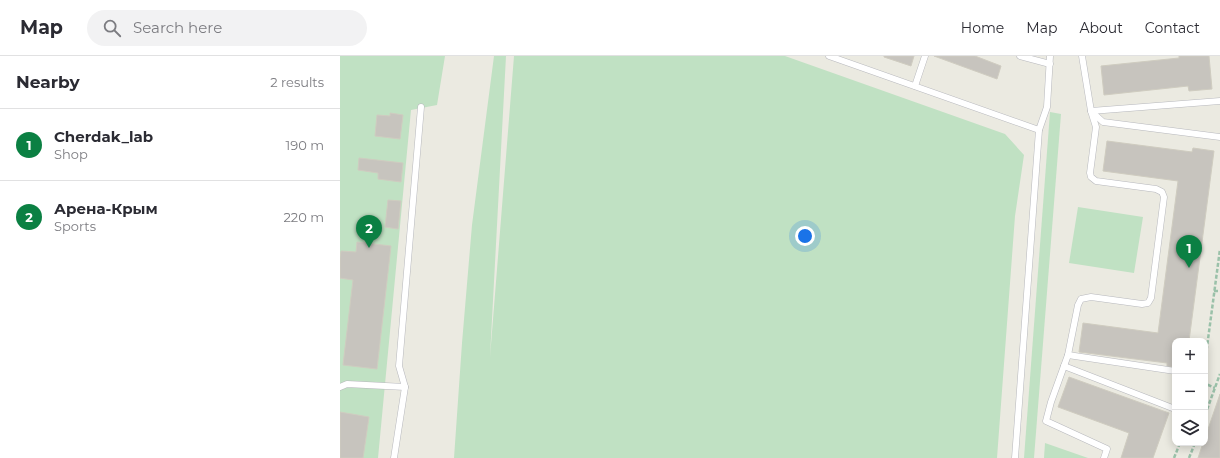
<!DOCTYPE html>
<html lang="en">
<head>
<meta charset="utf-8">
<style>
  body { margin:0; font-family:Montserrat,sans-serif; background:#f2f2f3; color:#2b2b33 }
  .controls { position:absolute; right:12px; bottom:12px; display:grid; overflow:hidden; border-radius:8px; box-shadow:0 2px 10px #0003 }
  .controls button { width:36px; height:36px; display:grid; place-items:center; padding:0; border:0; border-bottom:1px solid #e1e1e2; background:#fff; color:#2b2b33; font:20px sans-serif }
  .you { position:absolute; left:465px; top:180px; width:14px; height:14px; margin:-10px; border:3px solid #fff; border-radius:50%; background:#1a73e8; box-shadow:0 0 0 6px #1a73e833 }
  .badge { display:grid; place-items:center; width:26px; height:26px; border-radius:50%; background:#0b8043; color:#fff; font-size:13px; font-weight:700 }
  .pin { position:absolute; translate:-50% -33px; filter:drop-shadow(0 1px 2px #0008) }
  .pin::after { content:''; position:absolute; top:21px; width:14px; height:12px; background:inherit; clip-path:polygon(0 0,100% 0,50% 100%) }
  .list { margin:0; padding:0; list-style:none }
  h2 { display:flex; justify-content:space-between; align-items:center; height:52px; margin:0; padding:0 16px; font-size:17px }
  h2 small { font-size:13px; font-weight:400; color:#7c7c81 }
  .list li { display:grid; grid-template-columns:26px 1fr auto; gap:12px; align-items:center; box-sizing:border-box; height:72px; padding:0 16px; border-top:1px solid #e1e1e2 }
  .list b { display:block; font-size:15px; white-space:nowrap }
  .list p { margin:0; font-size:13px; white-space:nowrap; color:#7c7c81 }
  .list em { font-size:13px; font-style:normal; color:#7c7c81 }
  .icon { flex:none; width:22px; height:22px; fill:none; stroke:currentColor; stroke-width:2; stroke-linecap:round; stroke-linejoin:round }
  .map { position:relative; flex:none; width:880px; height:402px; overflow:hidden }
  header { display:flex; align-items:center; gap:24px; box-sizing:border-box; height:56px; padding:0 20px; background:#fff; border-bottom:1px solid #e1e1e2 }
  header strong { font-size:19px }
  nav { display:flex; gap:22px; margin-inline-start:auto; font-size:14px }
  .search { width:280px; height:36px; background:#f2f2f3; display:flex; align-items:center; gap:10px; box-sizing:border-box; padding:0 14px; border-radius:22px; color:#7c7c81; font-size:15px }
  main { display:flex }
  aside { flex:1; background:#fff }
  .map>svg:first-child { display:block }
  .green { fill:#c0e1c3 }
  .building { fill:#c7c4be; stroke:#cfccc0 }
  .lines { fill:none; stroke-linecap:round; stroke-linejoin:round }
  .lane-casing { stroke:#b7b8bd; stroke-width:7 }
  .path { stroke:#9ac1a9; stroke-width:2.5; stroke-dasharray:4 2; stroke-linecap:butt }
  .lane { stroke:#fff; stroke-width:6 }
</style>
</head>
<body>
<header>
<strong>Map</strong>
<div class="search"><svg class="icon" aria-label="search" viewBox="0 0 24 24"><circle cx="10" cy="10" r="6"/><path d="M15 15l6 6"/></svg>Search here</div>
<nav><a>Home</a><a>Map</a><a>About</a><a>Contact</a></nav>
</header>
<main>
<aside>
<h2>Nearby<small>2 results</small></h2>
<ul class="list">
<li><span class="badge">1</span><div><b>Cherdak_lab</b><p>Shop</p></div><em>190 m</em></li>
<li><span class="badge">2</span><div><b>Арена-Крым</b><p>Sports</p></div><em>220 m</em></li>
</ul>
</aside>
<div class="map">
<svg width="880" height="402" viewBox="0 0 880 402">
  <rect width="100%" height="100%" fill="#ebeae1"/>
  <g class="green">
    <path d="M0,0h105l-8,49 -26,5 -33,348h-38z"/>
    <path d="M154,0h12l-16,301 24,-301h271l220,78 19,21 -9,61 -18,242h-543l8,-115 10,-118z"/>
    <path d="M710,56l11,2 -27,344h-10z"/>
    <path d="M738,151l65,10 -9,56 -65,-10z"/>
    <path d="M705,387l43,15h-44z"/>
  </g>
  <g class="building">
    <path d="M544,0h30l-3,10 -27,-9z"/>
    <path d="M594,0h41l26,10 -4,13z"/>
    <path d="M839,0h30l3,33 -23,2 -1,-5 -84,9 -3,-29 78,-8z"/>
    <path d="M50,57l13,2 -3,24 -25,-3 2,-21 13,1z"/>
    <path d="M767,85l85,11 1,-4 21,3 -25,190h-14v26l-8,-1v-3l-88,-11 4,-29 75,10 20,-152 -75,-10z"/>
    <path d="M19,102l44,5 -2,19 -23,-3v-6l-20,-3z"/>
    <path d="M48,144l13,1 -3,28 -13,-2z"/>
    <path d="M17,186l34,4 -14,123 -34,-4 10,-85 -13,-2v-20l1,-7 15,1z"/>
    <path d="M729,321l100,36 -16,45h-32l8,-25 -71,-26z"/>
    <path d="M880,338v64h-22l5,-15h2v-5z"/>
    <path d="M0,356l29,5 -6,41h-23z"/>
  </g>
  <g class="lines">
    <g class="lane-casing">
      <g id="lane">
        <path d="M489,0l210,74 -24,328"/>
        <path d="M680,0l30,8"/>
        <path d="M742,0l9,55 5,16 -6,46 1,4 5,4 60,8 6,3 2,5 -13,101 -3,5 -6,1 -51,-7 -10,2 -3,6 -10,50 107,16"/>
        <path d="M575,30l10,-30"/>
        <path d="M751,55l129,-10"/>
        <path d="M752,56l11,10 117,15"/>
        <path d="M699,74l8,-23 3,-51"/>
        <path d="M728,299l-17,47 -5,19 61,28 -3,9"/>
        <path d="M724,310l111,43"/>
        <path d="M0,331l7,-3 58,3"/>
        <path d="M54,402l11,-71 -6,-21 22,-259"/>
      </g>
    </g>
    <g class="path">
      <path d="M874,235h6"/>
      <path d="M865,306l15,-113"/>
      <path d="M865,324l1,4 9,4"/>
      <path d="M865,359l15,-41"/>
      <path d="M834,402l6,-15"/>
      <path d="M849,402l6,-15"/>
    </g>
    <use href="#lane" class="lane"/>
  </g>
</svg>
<div class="controls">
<button>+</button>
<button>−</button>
<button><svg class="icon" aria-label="layers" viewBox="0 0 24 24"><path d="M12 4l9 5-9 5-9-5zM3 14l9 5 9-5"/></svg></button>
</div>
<div class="you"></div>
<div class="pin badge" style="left:849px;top:212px">1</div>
<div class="pin badge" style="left:29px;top:192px">2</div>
</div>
</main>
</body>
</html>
